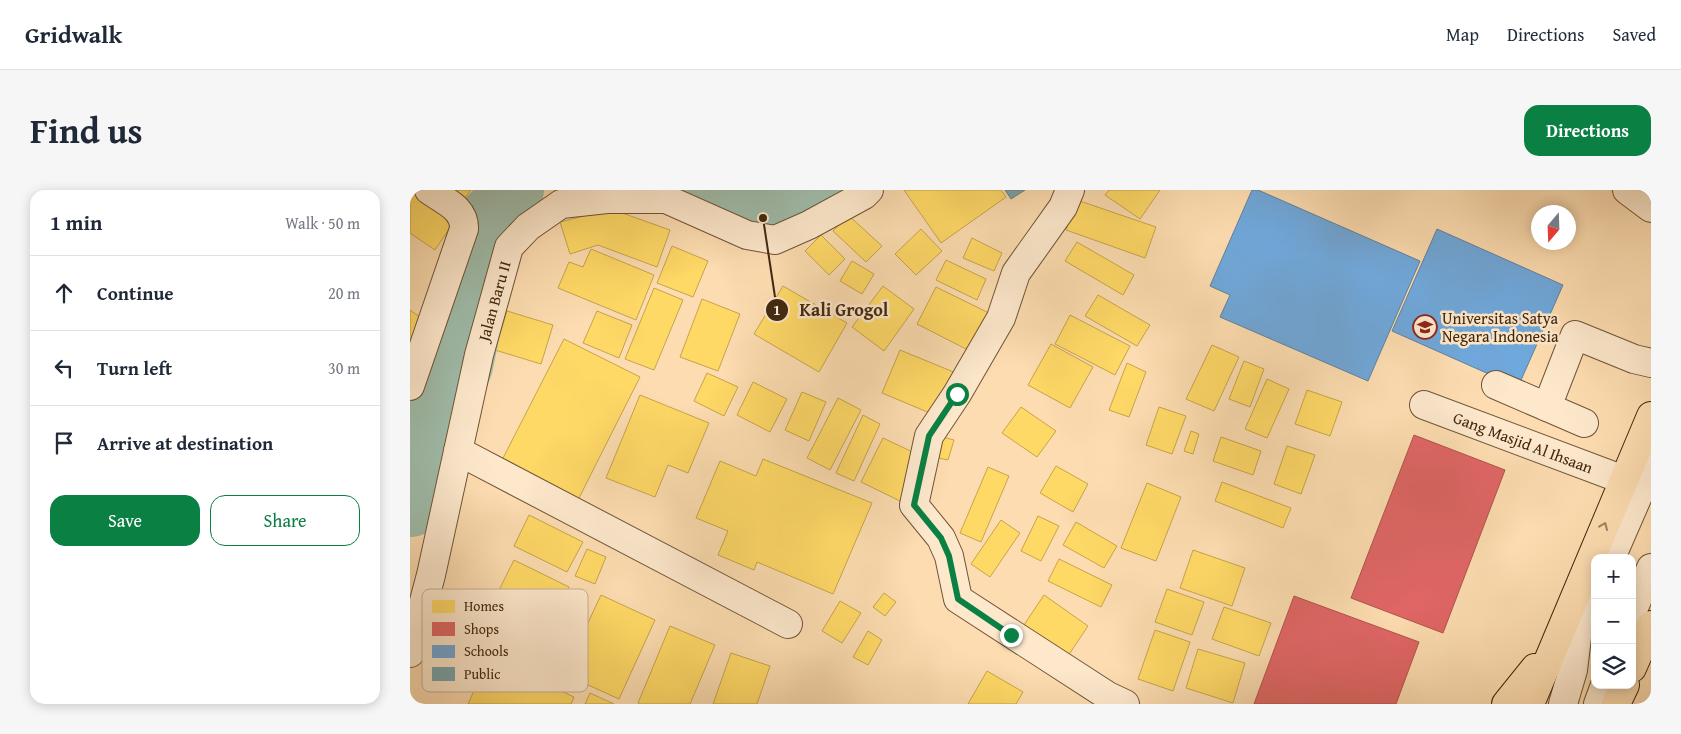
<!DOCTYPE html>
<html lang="en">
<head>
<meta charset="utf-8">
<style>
  body { margin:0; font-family:"Gentium Book Plus",serif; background:#f6f6f7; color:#1f2937 }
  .controls { position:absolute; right:15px; bottom:15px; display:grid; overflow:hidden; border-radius:10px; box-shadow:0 2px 12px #0003 }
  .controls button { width:45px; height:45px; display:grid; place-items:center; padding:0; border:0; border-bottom:1px solid #e0e1e3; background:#fff; color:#1f2937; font:25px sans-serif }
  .compass { position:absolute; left:1121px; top:15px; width:45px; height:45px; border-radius:50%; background:#fff; box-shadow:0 2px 12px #0003; rotate:199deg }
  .stop { position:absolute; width:15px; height:15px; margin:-11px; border:4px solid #0b8043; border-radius:50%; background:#fff }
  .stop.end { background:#0b8043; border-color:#fff; box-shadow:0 1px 5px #0008 }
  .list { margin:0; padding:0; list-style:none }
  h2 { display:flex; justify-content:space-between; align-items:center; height:65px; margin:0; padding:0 20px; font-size:21px }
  h2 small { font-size:16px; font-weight:400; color:#747a83 }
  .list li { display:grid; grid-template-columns:32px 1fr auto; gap:15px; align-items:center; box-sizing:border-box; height:75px; padding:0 20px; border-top:1px solid #e0e1e3 }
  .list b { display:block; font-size:19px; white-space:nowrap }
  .list em { font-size:16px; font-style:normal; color:#747a83 }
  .actions { display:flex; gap:10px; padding:15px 20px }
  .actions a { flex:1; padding:11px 0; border:1px solid #0b8043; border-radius:15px; text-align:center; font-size:18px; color:#0b8043 }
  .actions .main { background:#0b8043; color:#fff }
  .icon { flex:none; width:28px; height:28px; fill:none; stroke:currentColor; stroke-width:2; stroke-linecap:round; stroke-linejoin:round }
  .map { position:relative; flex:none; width:1241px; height:514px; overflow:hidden; border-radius:15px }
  header { display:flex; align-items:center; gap:30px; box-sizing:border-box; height:70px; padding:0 25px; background:#fff; border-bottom:1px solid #e0e1e3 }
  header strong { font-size:24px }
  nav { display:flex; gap:28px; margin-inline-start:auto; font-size:18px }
  .intro { display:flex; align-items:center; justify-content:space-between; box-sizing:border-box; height:120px; padding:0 30px }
  h1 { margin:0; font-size:35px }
  .button { padding:12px 22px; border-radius:15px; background:#0b8043; color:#fff; font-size:18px; font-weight:700 }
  main { display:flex; gap:30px; padding:0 30px }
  aside { flex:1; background:#fff; border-radius:15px; box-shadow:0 2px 12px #0003 }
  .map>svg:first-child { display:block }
  .homes { fill:#ffd966; stroke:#c6a44c }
  .shops { fill:#e06666; stroke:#b0534c }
  .schools { fill:#6fa8dc; stroke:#61819e }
  .public { fill:#76a5af; stroke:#667f7f }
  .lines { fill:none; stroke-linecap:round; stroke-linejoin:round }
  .river { stroke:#9fbcaa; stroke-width:66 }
  .minor-casing { stroke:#6f5436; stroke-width:30 }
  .highway-casing { stroke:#40270e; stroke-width:30 }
  .minor { stroke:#fde8cc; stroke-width:28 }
  .highway { stroke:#fcdcb0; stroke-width:28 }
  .oneway { stroke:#9e825f }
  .route { stroke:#0b8043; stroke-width:6 }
  .labels { text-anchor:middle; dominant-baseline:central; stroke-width:5; stroke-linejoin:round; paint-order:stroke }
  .street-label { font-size:16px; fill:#40270e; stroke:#fde8cc }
  .poi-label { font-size:16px; fill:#40270e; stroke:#fde8cc; text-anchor:start }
  .key { fill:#fde8cc; stroke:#c4ae93; stroke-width:1 }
  .key-label { font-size:14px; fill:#40270e }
  .leader { fill:none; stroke:#40270e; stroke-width:2 }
  .callout-dot { fill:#40270e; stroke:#fde8cc; stroke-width:2 }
  .mark-label { font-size:15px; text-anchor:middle; font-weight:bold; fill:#fff }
  .callout-label { font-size:18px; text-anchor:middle; font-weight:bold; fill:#40270e; stroke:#fde8cc; stroke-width:5; stroke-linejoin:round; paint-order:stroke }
</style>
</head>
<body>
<header>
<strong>Gridwalk</strong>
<nav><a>Map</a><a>Directions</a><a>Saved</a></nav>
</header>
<div class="intro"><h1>Find us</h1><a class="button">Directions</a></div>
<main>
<aside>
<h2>1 min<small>Walk · 50 m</small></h2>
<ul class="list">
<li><svg class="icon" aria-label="ahead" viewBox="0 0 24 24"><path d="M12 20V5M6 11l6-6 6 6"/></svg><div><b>Continue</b></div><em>20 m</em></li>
<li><svg class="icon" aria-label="left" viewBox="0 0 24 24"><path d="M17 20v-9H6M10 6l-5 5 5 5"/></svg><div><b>Turn left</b></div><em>30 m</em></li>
<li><svg class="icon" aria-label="arrive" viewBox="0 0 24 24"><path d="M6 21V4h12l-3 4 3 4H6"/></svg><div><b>Arrive at destination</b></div></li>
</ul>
<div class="actions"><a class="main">Save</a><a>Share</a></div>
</aside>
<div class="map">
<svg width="1241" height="514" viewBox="0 0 1241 514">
  <rect width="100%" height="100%" fill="#fcdcb0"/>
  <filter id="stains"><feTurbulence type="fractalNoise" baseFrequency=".004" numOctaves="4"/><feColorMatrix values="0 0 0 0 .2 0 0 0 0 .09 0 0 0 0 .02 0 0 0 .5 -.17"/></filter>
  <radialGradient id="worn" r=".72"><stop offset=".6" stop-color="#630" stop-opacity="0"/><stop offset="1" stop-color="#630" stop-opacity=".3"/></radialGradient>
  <g class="homes">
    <path d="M0,0h6l41,27 -22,33 -25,-17z"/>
    <path d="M26,0h35l-14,17z"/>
    <path d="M494,0h97l5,7 -65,46z"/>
    <path d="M699,0h51l-20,29 -35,-24z"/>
    <path d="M667,10l79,27 -11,31 -79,-28z"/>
    <path d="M201,19l59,21 -13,37 -59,-22 -28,9 -10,-32z"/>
    <path d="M438,25l34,31 -16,16 -33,-31z"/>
    <path d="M511,39l21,22 -26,24 -21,-21z"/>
    <path d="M411,45l24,24 -16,16 -24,-24z"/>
    <path d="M562,48l30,15 -8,18 -31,-13z"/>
    <path d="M667,52l57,33 -11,20 -58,-34z"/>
    <path d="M262,56l36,15 -15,36 -36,-14z"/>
    <path d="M181,59l63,26 -18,45 -78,-32 11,-26 14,5z"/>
    <path d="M536,70l40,19 -9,21 -41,-20z"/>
    <path d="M442,71l22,13 -12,20 -22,-13z"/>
    <path d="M373,96l64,37 -28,49 -65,-38z"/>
    <path d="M473,96l31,23 -30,42 -32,-24z"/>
    <path d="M526,97l53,26 -19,38 -53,-27z"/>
    <path d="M244,98l29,12 -29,70 -29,-11z"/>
    <path d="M688,105l52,30 -13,21 -52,-30z"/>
    <path d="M292,109l38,15 -22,57 -38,-14z"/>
    <path d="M0,120l14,10 -14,21z"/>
    <path d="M97,121l46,14 -12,39 -46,-14z"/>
    <path d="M187,121l35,14 -13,33 -36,-15z"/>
    <path d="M660,125l60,31 -15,29 -60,-31z"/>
    <path d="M154,149l76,38 -62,123 -77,-38z"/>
    <path d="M641,154l42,23 -23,41 -42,-23z"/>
    <path d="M802,155l27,12 -25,54 -28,-12z"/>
    <path d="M490,160l56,23 -19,43 -55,-23z"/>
    <path d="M834,171l20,8 -14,38 -21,-8z"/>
    <path d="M717,173l19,9 -17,45 -20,-7z"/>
    <path d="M297,183l31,14 -14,29 -30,-15z"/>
    <path d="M857,189l22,10 -22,49 -22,-9z"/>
    <path d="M343,192l34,17 -17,33 -33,-17z"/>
    <path d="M897,200l35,12 -12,34 -35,-12z"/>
    <path d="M392,202l24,10 -17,39 -24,-11z"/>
    <path d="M230,205l69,28 -21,50 -20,-8 -13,32 -49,-19z"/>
    <path d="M428,208l23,12 -31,60 -23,-12z"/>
    <path d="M611,217l35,24 -19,26 -35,-24z"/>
    <path d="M749,217l27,9 -14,38 -26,-9z"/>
    <path d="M453,225l17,9 -26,57 -18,-8z"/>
    <path d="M781,241l8,3 -6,20 -9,-3z"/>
    <path d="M525,245l19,5 -6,20 -19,-4z"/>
    <path d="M811,247l40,14 -8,24 -40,-14z"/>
    <path d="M473,248l38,18 -21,45 -39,-19z"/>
    <path d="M877,256l28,9 -14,39 -27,-10z"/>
    <path d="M353,269l109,44 -39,91 -76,-32 -3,8 -36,-15 10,-24 -32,-13 24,-57 36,15z"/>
    <path d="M646,276l32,18 -15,28 -33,-19z"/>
    <path d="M578,277l21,9 -28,66 -21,-9z"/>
    <path d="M812,292l69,26 -8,20 -68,-27z"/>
    <path d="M737,293l34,14 -25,64 -35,-13z"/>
    <path d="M119,325l54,27 -16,30 -53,-26z"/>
    <path d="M628,326l21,10 -18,35 -20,-10z"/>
    <path d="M591,330l19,13 -30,44 -19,-13z"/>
    <path d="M666,332l41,24 -13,22 -41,-23z"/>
    <path d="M177,359l19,8 -11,27 -20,-8z"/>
    <path d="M783,360l52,18 -13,38 -52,-18z"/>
    <path d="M649,369l53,26 -11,22 -53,-26z"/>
    <path d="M104,370l55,27 -33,68 -56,-27z"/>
    <path d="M757,399l37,13 -12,33 -37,-13z"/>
    <path d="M474,403l12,9 -11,14 -12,-9z"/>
    <path d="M191,405l54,25 -36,79 -55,-25z"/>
    <path d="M634,405l44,31 -22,33 -44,-31z"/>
    <path d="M430,411l21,12 -19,30 -20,-12z"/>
    <path d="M814,417l47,16 -12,33 -47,-17z"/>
    <path d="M260,436l45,19 -25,59h-50l-2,-1z"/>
    <path d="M745,440l35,12 -17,49 -35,-12z"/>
    <path d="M458,441l14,9 -14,25 -15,-8z"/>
    <path d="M788,459l47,14 -12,40 -47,-15z"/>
    <path d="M321,463l39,13 -13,38h-44z"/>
    <path d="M79,468l85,39 -3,7h-103z"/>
    <path d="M577,481l36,21 -7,12h-48z"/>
    <path d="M180,503l24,11h-29z"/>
  </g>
  <g class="shops">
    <path d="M1004,245l91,35 -62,163 -92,-35z"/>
    <path d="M884,406l125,46 -23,62h-142z"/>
  </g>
  <g class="schools">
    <path d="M842,0h6l162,71 -52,120 -148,-64 10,-22 -20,-9z"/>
    <path d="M1027,39l126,56 -45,102 -126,-56z"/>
  </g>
  <path class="public" d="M595,0h20l-14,9z"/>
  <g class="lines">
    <g class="river">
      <path d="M292,0c10,7 48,25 60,27 18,4 43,-14 53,-27"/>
      <path d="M0,314l23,-71 27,-68 21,-102 4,-38 17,-17 9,-18"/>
    </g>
    <g class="minor-casing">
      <g id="minor">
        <path d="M660,0l-7,17 -47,66 -15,45 -44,76 -28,42 -15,69 27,33 8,18 9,43 150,97 17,8"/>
        <path d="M1217,0l24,18"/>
        <path d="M1086,195l51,22"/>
        <path d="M0,196l54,-157c1,-21 -20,-28 -35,-39"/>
        <path id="s1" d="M1014,215l200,75"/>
        <path d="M1174,233l-37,-16 28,-72 59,24 17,4"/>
        <path d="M48,261l330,173"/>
        <path d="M1201,368l40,-92"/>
        <path d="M1222,422l19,-44"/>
        <path id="s2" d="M0,463l21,-78 48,-220 30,-108 19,-20 33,-23 46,-5h59l81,36 28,5 34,-15 55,-30 5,-5"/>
        <path d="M1153,514l10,-34 10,-82"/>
        <path d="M1188,514l7,-19"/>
      </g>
    </g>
    <g class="highway-casing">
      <g id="highway">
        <path d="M1222,478l19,-43"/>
        <path d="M1096,514l29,-36"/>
        <path d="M1120,514l121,-288"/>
        <path d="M1206,514l9,-19"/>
      </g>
    </g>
    <use href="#minor" class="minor"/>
    <use href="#highway" class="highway"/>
  </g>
  <defs><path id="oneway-chevron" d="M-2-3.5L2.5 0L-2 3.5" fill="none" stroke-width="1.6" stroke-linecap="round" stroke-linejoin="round" transform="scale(1.25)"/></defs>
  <use class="oneway" href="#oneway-chevron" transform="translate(1194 336) rotate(-67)"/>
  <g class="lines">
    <path class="route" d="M547,204l-28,42 -15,69 27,33 8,18 9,43 53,36"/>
  </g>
  <defs>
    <g id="university-ring" transform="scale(1.25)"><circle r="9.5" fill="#fde8cc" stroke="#8f2418" stroke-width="1.5"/><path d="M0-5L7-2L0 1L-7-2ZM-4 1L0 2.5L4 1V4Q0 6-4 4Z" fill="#8f2418"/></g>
  </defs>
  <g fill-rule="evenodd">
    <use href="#university-ring" x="1015" y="137"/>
  </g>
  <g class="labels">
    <g class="street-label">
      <text stroke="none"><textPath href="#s2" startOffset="362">Jalan Baru II</textPath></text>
      <text stroke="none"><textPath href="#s1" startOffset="106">Gang Masjid Al Ihsaan</textPath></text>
    </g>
    <g class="poi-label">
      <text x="1032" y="128">Universitas Satya<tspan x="1032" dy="18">Negara Indonesia</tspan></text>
    </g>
  </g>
  <rect x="12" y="399" width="166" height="103" rx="8" class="key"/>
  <rect x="22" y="410" width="23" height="13" fill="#ffd966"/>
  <rect x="22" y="432" width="23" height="14" fill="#e06666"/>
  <rect x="22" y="455" width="23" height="13" fill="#6fa8dc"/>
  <rect x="22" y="477" width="23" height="14" fill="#76a5af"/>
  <g class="key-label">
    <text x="54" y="421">Homes</text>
    <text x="54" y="444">Shops</text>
    <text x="54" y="466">Schools</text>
    <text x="54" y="489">Public</text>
  </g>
  <path class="leader" d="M353 28L367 120"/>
  <g class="callout-dot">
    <circle cx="353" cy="28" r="5"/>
    <circle cx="367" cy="120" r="12"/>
  </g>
  <g class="mark-label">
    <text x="367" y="125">1</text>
  </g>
  <g class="callout-label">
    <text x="434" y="126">Kali Grogol</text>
  </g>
  <rect width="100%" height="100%" filter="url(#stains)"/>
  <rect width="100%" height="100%" fill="url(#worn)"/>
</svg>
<div class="controls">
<button>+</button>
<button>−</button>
<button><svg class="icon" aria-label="layers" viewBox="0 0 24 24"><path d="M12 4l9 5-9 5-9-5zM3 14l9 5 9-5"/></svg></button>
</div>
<svg class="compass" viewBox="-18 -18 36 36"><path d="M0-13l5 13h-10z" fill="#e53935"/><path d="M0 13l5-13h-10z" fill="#747a83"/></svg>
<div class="stop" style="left:547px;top:204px"></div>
<div class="stop end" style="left:601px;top:445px"></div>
</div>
</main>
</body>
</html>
